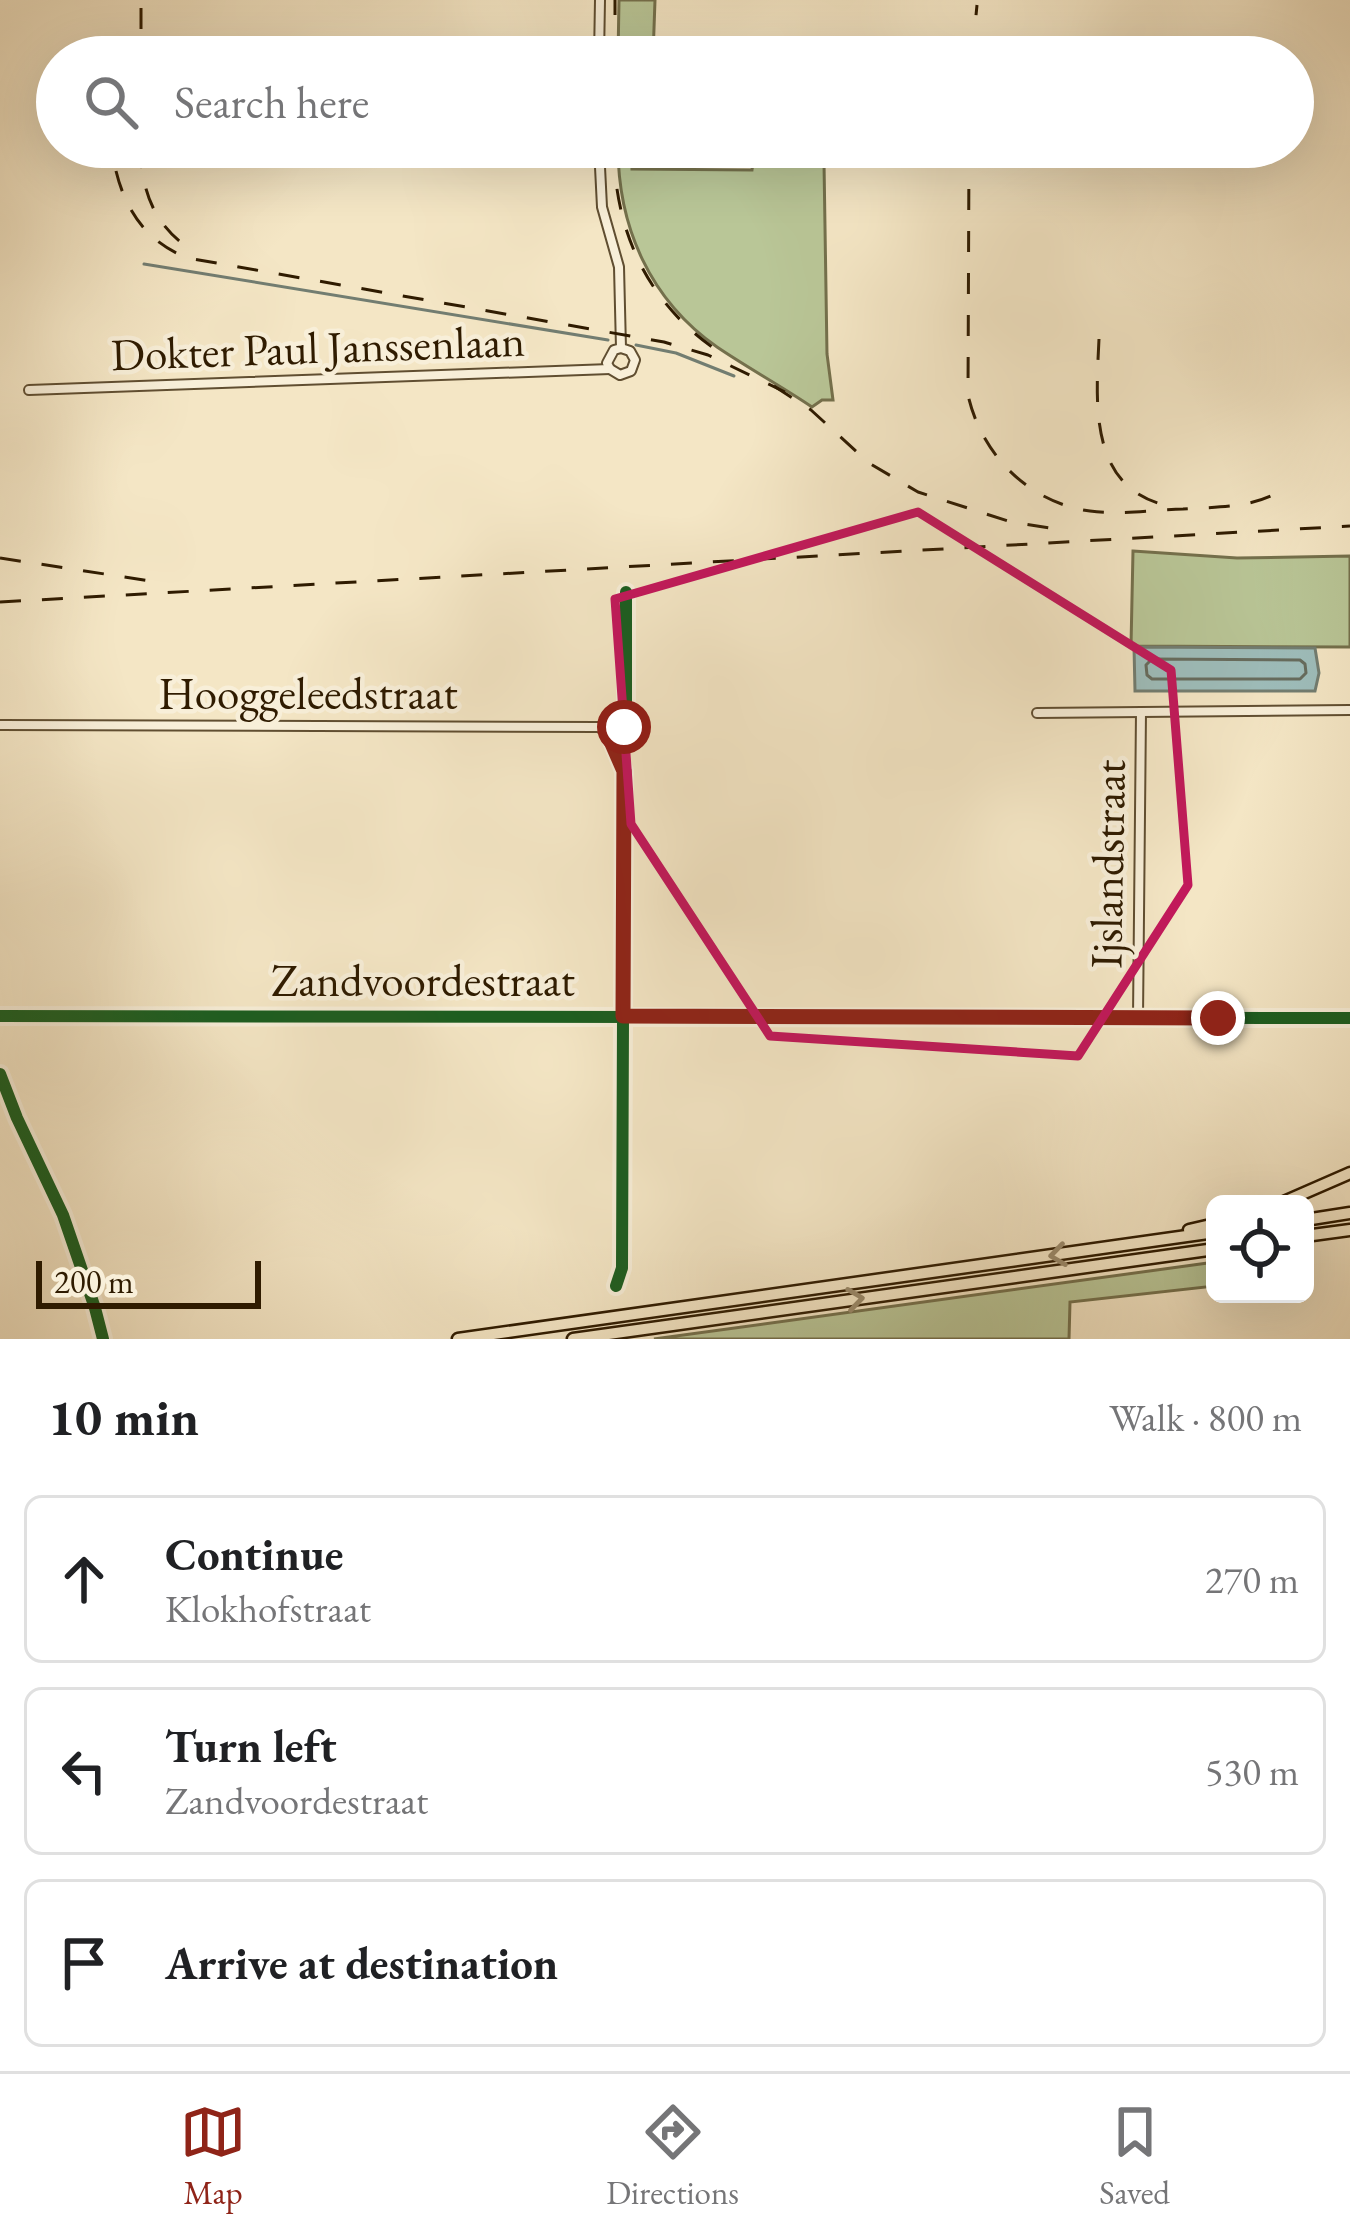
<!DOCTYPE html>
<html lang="en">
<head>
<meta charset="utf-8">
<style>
  body { margin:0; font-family:"EB Garamond",serif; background:#f6f6f6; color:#202124 }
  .controls { position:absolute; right:36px; bottom:36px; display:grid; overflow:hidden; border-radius:18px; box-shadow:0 12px 48px #0002 }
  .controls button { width:108px; height:108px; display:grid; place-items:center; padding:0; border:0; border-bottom:3px solid #e0e0e0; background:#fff; color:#202124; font:60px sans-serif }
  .scale { position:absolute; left:36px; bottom:30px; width:225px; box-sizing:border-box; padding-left:12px; border:6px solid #2f1b00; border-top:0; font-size:33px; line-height:42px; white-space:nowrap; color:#2f1b00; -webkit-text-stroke:9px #f8efd9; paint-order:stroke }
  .stop { position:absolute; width:36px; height:36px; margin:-27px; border:9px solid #8f2418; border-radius:50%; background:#fff }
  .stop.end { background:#8f2418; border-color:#fff; box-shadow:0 3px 12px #0008 }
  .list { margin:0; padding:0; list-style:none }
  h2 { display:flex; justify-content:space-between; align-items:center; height:156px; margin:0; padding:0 48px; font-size:51px }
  h2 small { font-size:39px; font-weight:400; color:#757577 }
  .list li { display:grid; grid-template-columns:78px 1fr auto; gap:36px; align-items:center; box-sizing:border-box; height:168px; margin:0 24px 24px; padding:0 24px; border:3px solid #e0e0e0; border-radius:18px }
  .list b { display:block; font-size:45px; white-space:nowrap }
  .list p { margin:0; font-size:39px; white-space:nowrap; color:#757577 }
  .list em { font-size:39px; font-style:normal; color:#757577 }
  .icon { flex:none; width:66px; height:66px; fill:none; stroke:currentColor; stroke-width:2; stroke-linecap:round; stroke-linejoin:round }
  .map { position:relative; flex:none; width:1350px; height:1339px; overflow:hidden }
  .search { position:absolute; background:#fff; box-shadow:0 12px 48px #0002; left:36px; right:36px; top:36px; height:132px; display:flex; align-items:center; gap:30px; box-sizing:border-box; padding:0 42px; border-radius:66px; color:#757577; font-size:45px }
  .sheet { height:732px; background:#fff }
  nav { display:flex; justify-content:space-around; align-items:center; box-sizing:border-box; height:168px; border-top:3px solid #e0e0e0; background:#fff; font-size:33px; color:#757577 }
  nav a { display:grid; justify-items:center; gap:6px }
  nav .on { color:#8f2418 }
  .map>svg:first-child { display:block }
  .green { fill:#b9c697; stroke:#74704c; stroke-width:3 }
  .water { fill:#9ebebc; stroke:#727d71; stroke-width:3 }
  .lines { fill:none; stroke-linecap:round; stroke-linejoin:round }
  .shore { stroke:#666c5e; stroke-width:3 }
  .stream { stroke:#727d71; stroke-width:3 }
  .minor-casing { stroke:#604e31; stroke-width:12 }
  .major-casing { stroke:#2f1b00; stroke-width:14 }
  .highway-casing { stroke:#2f1b00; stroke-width:15 }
  .minor { stroke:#f8efd9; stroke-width:8 }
  .major { stroke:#f4e6c5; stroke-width:9 }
  .highway { stroke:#f4e6c5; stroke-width:10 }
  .rail { stroke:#2f1b00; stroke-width:3; stroke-dasharray:21 21; stroke-linecap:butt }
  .cycleway-casing { stroke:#f8efd9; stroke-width:20 }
  .cycleway { stroke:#1b5e20; stroke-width:12 }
  .oneway { stroke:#9b8b6c }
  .route { stroke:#8f2418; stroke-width:15 }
  .marked { fill:none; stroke:#c2185b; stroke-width:9; stroke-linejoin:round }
  .labels { text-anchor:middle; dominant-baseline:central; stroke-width:9; stroke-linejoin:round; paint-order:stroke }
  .street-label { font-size:45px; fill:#2f1b00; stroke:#f8efd9 }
</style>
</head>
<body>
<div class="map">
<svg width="1350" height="1339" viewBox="0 0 1350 1339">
  <rect width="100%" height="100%" fill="#f4e6c5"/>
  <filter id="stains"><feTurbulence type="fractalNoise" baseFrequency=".00167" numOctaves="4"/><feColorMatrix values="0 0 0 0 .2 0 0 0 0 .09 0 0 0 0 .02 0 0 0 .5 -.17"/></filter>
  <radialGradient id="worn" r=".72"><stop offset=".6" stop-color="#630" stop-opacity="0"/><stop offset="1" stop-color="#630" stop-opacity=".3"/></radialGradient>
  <g class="green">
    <path d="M619,0h36l-2,57h-35z"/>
    <path d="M618,147h14v22l120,1 2,-15h19l5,8h46l3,191 6,46h-11l-10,7c-31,-21 -64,-39 -95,-60 -67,-47 -99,-120 -99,-200z"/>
    <path d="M1133,551l104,7 113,-2v91l-219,-1z"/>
    <path d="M1215,1262v24l-145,16 -1,37h-415z"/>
  </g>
  <path class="water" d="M1134,647l181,1 4,25 -4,18h-180z"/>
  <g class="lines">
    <path class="shore" d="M1152,659l148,1 5,4 1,9 -6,6h-148l-5,-4 -1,-10z"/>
    <g class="stream">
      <path d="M144,264l464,76"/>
      <path d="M636,345l40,8 58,23"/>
    </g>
    <g class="minor-casing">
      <g id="minor">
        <path d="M599,57l1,-57"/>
        <path d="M599,147l3,60 17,60 2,81 -7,2 -7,13 3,6 10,6 11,-4 4,-11 -5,-9 -9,-3"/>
        <path d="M29,390l581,-21"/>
        <path d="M1037,713l313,-3"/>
        <path d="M0,725l598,2 8,4 5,8"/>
        <path d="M1138,1017l3,-305"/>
        <path d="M616,1286l6,-18 2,-497 -13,-32 10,-6 5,-13v-128"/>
      </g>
    </g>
    <g class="major-casing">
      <path id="major" d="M0,1016l1350,2"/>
    </g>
    <g class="highway-casing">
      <g id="highway">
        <path d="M1279,1204l71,-31"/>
        <path d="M1305,1220l45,-7"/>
        <path d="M1189,1230l26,-6"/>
        <path d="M1305,1236l45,-6"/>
        <path d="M458,1339l757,-107"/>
        <path d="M573,1339l642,-90"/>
      </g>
    </g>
    <use href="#minor" class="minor"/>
    <use href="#major" class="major"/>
    <use href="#highway" class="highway"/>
    <g class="rail">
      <path d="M141,8v49"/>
      <path d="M615,57v-57"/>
      <path d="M972,57l5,-52"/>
      <path d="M141,147c0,39 10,72 42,97"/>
      <path d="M614,147c0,84 34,157 104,204"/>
      <path d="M969,147l-1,248c13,59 61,108 122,116 30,4 63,-1 93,-2 31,-2 65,-1 92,-15"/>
      <path d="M116,171c10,41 32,72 72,87l476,84 44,13 77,37"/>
      <path d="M1099,339c-3,64 -11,150 70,167"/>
      <path d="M774,386l37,24 58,53 49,29 93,30 52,8"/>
      <path d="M0,558l157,24"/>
      <path d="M0,602l1350,-76"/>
    </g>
    <g class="cycleway-casing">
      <g id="cycleway">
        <path d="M0,1016l1350,2"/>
        <path d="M0,1074l17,44 46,97 32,93 8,31"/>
        <path d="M616,1286l6,-18 2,-497 -13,-32 10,-6 5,-13v-128"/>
      </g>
    </g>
    <use href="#cycleway" class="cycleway"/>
  </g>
  <defs><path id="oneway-chevron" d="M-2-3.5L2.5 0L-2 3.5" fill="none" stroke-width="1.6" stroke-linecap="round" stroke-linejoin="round" transform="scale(3)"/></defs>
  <g class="oneway">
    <use href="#oneway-chevron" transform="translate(1058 1255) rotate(172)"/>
    <use href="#oneway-chevron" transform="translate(855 1299) rotate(-8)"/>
  </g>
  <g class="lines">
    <path class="route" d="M624,727l-3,6 -11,6 14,32 -1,245 595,2"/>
  </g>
  <path class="marked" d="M918,512l253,158 17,215 -110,171 -308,-20 -139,-212 -16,-225z"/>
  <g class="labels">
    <g class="street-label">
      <text transform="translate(318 347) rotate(-2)">Dokter Paul Janssenlaan</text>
      <text x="308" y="693">Hooggeleedstraat</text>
      <text transform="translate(1107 864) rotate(-89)">Ijslandstraat</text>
      <text x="423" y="980">Zandvoordestraat</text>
    </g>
  </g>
  <rect width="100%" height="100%" filter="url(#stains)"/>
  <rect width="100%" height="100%" fill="url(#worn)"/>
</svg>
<div class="controls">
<button><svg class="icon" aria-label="locate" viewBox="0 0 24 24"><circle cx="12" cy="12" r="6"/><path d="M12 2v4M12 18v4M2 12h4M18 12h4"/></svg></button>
</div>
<div class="scale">200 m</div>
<div class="stop" style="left:624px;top:727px"></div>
<div class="stop end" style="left:1218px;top:1018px"></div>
<div class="search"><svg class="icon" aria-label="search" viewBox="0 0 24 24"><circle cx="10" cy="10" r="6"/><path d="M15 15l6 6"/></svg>Search here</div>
</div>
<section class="sheet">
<h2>10 min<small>Walk · 800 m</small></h2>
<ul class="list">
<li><svg class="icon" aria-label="ahead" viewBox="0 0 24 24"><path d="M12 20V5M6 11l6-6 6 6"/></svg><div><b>Continue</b><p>Klokhofstraat</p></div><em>270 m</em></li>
<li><svg class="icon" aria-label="left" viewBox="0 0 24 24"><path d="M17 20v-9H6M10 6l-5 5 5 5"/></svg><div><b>Turn left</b><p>Zandvoordestraat</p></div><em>530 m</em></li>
<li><svg class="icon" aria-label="arrive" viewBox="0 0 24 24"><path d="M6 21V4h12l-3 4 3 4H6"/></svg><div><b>Arrive at destination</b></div></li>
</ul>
</section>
<nav>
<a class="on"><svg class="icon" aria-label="map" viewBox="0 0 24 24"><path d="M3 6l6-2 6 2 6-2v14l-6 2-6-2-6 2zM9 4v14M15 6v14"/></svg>Map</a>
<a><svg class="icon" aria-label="directions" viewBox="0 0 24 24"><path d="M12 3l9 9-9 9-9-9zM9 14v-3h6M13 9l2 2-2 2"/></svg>Directions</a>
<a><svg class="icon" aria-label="saved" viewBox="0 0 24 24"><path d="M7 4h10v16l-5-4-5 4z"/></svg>Saved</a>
</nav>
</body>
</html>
